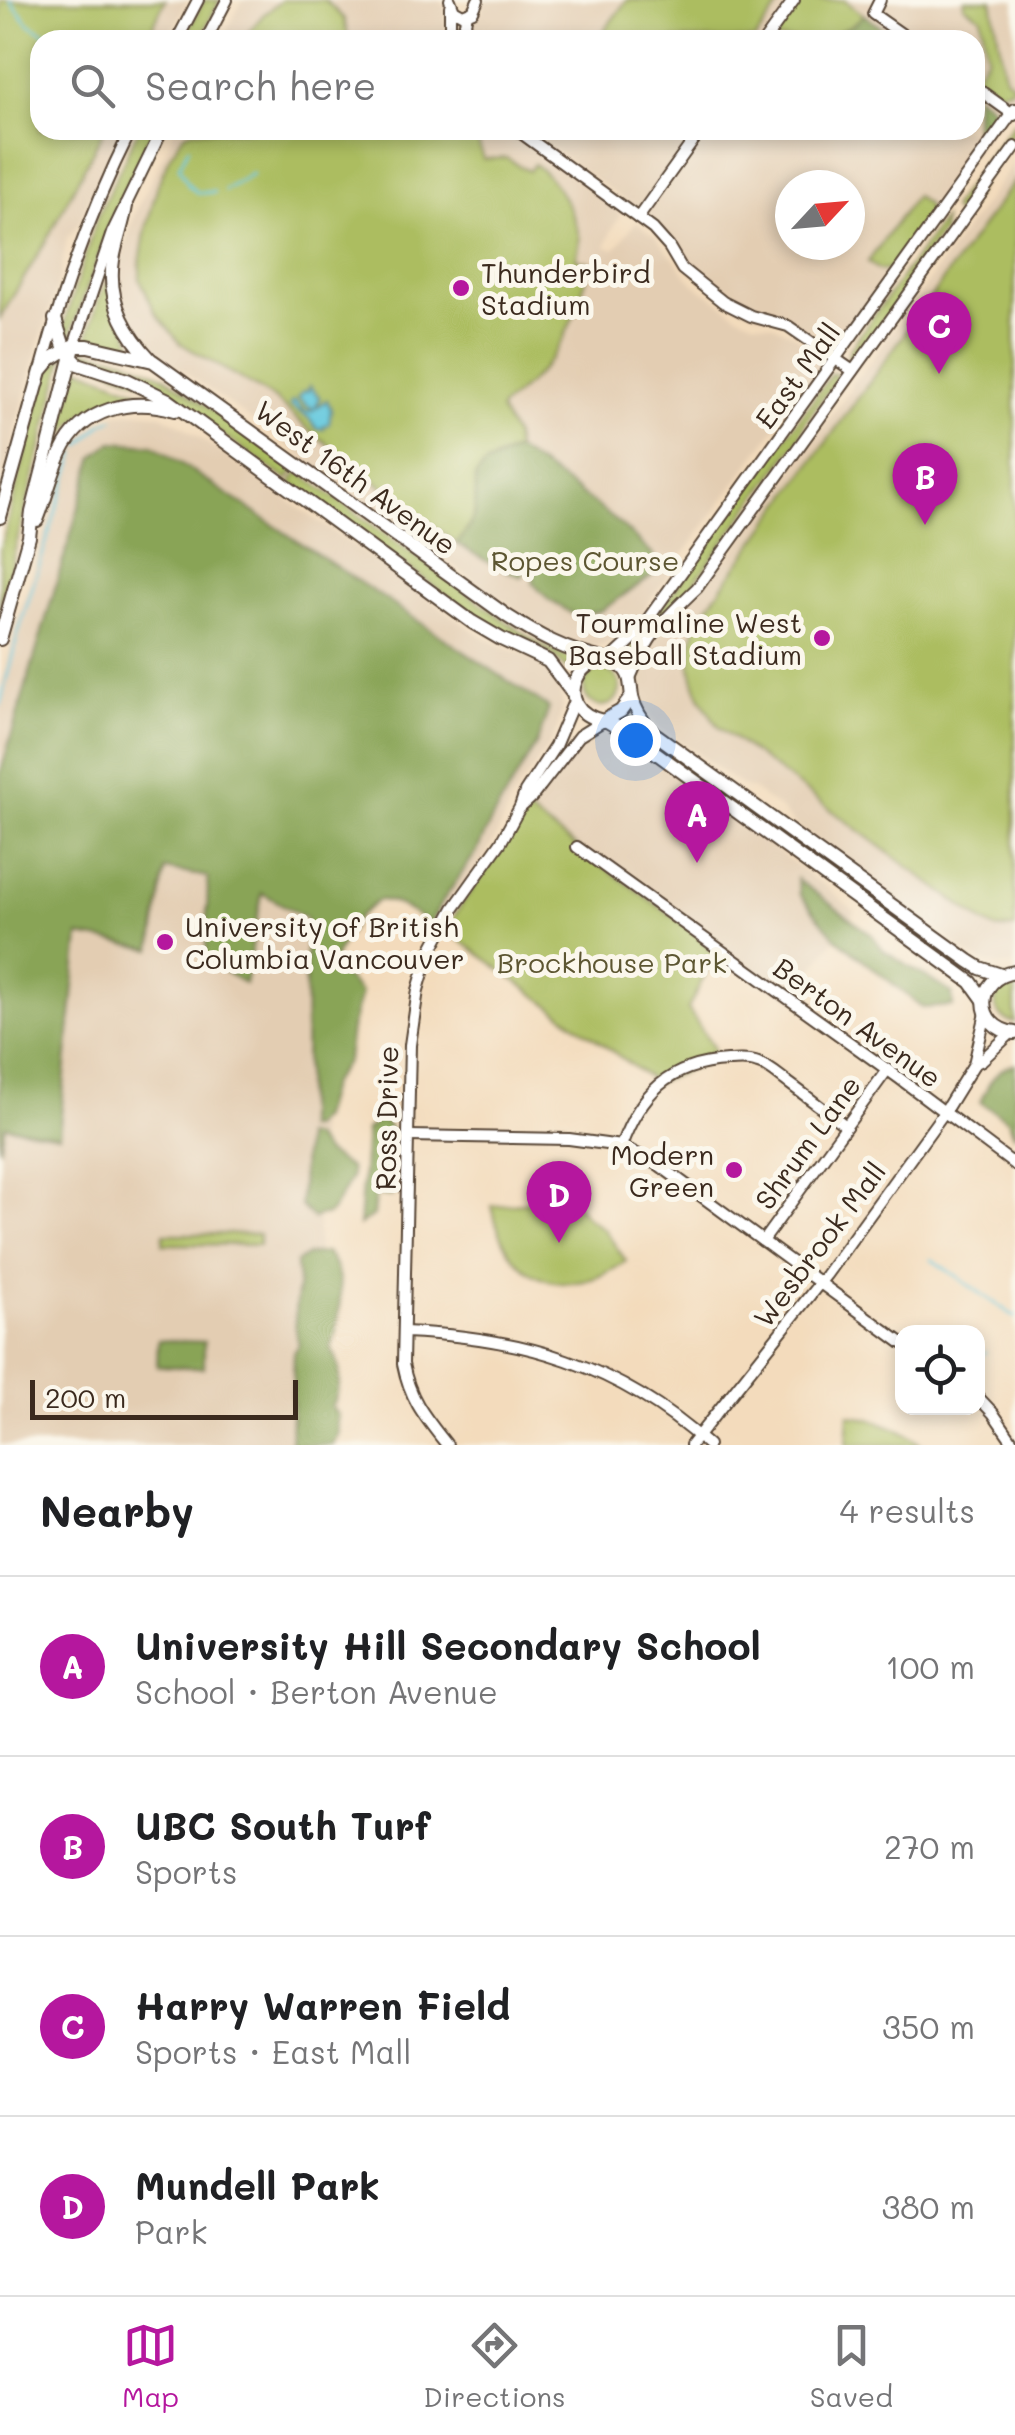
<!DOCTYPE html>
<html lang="en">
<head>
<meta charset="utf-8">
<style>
  body { margin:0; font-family:Mali,sans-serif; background:#f2f2f2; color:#202124 }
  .controls { position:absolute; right:30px; bottom:30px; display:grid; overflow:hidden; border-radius:20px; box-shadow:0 5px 15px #0003 }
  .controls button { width:90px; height:90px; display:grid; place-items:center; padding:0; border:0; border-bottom:2px solid #e0e0e0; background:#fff; color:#202124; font:50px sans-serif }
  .compass { position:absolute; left:775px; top:170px; width:90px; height:90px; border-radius:50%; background:#fff; box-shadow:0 5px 15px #0003; rotate:64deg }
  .scale { position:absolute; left:30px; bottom:25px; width:268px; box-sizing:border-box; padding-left:10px; border:5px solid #3b2a1e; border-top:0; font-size:28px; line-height:35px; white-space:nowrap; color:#3b2a1e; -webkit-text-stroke:8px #fbf7ec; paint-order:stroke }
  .you { position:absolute; left:635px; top:740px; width:35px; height:35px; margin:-25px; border:8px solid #fff; border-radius:50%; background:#1a73e8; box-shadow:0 0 0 15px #1a73e833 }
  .badge { display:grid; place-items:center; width:65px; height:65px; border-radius:50%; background:#b5179e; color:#fff; font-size:32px; font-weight:700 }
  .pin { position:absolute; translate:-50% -82px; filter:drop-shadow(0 2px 5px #0008) }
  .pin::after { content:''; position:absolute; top:52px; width:35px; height:30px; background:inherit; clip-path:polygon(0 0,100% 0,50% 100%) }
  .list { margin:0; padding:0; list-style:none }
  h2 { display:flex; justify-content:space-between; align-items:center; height:130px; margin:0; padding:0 40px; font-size:42px }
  h2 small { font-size:32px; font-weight:400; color:#757577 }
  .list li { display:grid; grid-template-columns:65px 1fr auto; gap:30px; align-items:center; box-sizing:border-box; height:180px; padding:0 40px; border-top:2px solid #e0e0e0 }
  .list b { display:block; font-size:38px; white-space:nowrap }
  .list p { margin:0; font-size:32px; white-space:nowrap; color:#757577 }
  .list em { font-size:32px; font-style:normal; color:#757577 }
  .icon { flex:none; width:55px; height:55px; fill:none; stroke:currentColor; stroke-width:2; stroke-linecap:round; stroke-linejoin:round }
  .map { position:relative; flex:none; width:1015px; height:1445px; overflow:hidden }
  .search { position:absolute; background:#fff; box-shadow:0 5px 15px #0003; left:30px; right:30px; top:30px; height:110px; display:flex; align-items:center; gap:25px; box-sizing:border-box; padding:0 35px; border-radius:30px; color:#757577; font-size:38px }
  .sheet { height:850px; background:#fff }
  nav { display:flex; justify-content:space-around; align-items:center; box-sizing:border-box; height:140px; border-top:2px solid #e0e0e0; background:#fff; font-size:28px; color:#757577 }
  nav a { display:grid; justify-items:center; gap:5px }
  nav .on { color:#b5179e }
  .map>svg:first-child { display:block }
  .built { fill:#e3cdb2; fill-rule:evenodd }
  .green { fill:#acbd60; stroke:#74743f; stroke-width:2.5 }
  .forest { fill:#89a456; stroke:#62673a; stroke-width:2.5 }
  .water { fill:#61c8de; stroke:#4e797e; stroke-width:2.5 }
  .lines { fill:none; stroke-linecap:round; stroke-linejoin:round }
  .stream { stroke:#61c8de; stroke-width:2.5 }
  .minor-casing { stroke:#574536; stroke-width:14 }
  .major-casing { stroke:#574536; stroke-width:16 }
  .minor { stroke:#fff; stroke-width:10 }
  .major { stroke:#fff; stroke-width:12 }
  .poi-dot { fill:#b5179e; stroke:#fbf7ec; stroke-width:4 }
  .labels { text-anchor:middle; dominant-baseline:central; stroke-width:10; stroke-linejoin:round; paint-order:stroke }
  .poi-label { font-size:28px; fill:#3b2a1e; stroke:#fbf7ec; text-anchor:start }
  .street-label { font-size:28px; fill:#3b2a1e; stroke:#fbf7ec }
  .park-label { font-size:28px; fill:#5d5632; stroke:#fbf7ec }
</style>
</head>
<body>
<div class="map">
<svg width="1015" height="1445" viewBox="0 0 1015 1445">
  <rect width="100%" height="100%" fill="#fbf7ec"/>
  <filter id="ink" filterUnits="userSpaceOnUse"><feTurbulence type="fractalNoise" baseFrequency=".01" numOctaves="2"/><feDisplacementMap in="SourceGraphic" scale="20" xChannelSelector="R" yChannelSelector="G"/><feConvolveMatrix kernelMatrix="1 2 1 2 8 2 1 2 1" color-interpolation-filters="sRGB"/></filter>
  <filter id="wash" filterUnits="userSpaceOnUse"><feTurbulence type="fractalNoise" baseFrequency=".0048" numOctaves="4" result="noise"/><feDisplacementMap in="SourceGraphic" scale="40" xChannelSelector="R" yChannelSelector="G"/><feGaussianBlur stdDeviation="2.25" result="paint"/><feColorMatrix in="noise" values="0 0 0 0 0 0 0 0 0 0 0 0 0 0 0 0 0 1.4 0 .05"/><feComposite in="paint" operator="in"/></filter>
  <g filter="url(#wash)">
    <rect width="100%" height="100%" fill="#f3dbbc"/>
    <g class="built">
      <path d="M0,0h188l-21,40h-127v90h81l-42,93 -12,15 -8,42 -22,70 -37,140z"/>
      <path d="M243,0h196l6,7 2,33h-225z"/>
      <path d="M485,0h530v99l-8,4 -5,-2 -5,8 4,8 -4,9 -4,-1 -151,214 -10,4 -41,-22 -34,-7 -17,-7 -23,-16 -29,-22 -29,-43 -132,-96h448v-90h-512l4,-11 15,-17zM790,185h60v60h-60z"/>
      <path d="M175,130h333l111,80 1,6 -9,15 -5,16 9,2 21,-27 20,15 38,47 43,30 16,7 19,3 19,9 29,22 2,9 -171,235 -19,31 -9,7 -21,9 -10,1 -16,-3 -22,-8 -93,-65 -279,-201 -27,-20 -18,-20 -14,-27 -3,-11 -2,-20 2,-13 16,-48z"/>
      <path d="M1015,161v804h-17l-16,-3 -19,-11 -19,-17 -147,-107 -18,-19 -24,-17 -14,-6 -57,-41 -24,-14 -14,-19 -7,-32 1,-12 16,-33 67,-73 3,1 125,-173v-6l10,-8z"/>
      <path d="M136,412l23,2 21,10 297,209 27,15 24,7 17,11 15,26 3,12 -5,23 -7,15 -40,58 -16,39 -14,23 -40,58 -72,-44 -51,87v482h-318v-755l19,-76 50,-157 13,-20 18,-16 18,-8z"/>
      <path d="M603,733l12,2 34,19 21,18 159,117 26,23 -63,85 -19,-9 -245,-176 52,-70 11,-6z"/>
    </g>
    <g class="green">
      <path d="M0,0h165l-18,40h-107v90h64l-59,113 -45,75z"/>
      <path d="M204,0h16l-20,40h-17z"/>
      <path d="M282,0h43l19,19 5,21h-107l22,-26z"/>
      <path d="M627,0h156l-28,40h-158z"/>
      <path d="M802,0h42l20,15 -11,10 -30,15h-50z"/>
      <path d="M965,0h27l13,77 9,7 -5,5 -12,2 -22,-16 12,-19 -6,-39 -17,-11z"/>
      <path d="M1013,123l2,1 -1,8 -31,44 -9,20 -12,15 -8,2 -2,-6z"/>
      <path d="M138,130h15l-38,81 -47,130 -4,-11 2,-13 31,-100z"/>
      <path d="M193,130h273l12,12 5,17 23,-1 23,13 5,-7c21,14 39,46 45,71 2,7 -1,16 -3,24l15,4c-21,68 -30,98 -89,143l-2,5 14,24 2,15 -21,9 -19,17c0,31 2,43 -19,68l-149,-115 -33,-30 -95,-56 -25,-31 -15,-33v-17l5,-29 13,-49 13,-30 13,-20z"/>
      <path d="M1015,180v748l-18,2 -14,-8 -263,-194c-27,-35 -39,-67 -21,-109z"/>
      <path d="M915,196l12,9 2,9 -37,53c-9,8 -17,1 -24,-5z"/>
      <path d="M943,219v12l-27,38 -16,29 -40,58 -9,3 -3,-1 1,-8z"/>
      <path d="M108,279l26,68 -47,-8 12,-41z"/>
      <path d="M84,350l41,9 39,17 132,93 -9,11 -136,-95 -66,-25 -3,-2z"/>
      <path d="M64,357v2l-64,250v-59l45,-172 9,-14z"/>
      <path d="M79,367l72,29c-36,-4 -67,11 -88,40l-1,-7z"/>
      <path d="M832,373l5,2 -1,5 -30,41 -8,20 -106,145 -30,30 -27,39 -5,-4z"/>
      <path d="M299,472l221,159 20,13 33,16 -7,9c-18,-24 -57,-33 -84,-48l-191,-138z"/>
      <circle cx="602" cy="688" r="18"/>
      <path d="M633,717l6,10 159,117 -2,3 -168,-122z"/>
      <path d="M528,812l168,121 19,21 -27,55 25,38 3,11 -60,25 -210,-153 15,-25z"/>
      <path d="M805,850l169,123 -1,3 -170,-124z"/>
      <path d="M1015,983v40c-27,-7 -26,-33 0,-40z"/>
      <path d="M558,1199l15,2 14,17 17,11 22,32c-62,45 -120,19 -134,-55z"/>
      <path d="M164,1234h95v11l-96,-1z"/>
      <path d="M849,1415c27,4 51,12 73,30h-75z"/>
    </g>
    <g class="forest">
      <path d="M864,15l35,25h-76l30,-15z"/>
      <path d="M975,94l16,12 4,8 -1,7 -13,9 -6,-2z"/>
      <path d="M112,442l41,3 396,263 -12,35 -45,76 -15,32 -37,54 -10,19c-16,-10 -33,-24 -52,-24l-20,17 -23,39 2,13 24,24 -10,36 -4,32 -16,22 -10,35 -10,10h-6l1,-210 -44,-25 -17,91 -39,-24 2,-83 -43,-8 -13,80 -73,-13 -20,199 -54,-9 -5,23v-375l94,-318z"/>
      <path d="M516,450c52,34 106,70 148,117l-63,44 -25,5 -27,-16 -16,-17 3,-19 -3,-5 -6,2 -5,16 -32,-14 -33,-19c21,-25 19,-37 19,-68l9,-11z"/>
      <path d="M797,879l75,56 12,16 68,42 1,13 -30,2 -88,-71 -35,-42z"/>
      <path d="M1015,1064v72l-7,-16 -28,-18c8,-17 16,-35 35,-38z"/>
      <path d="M377,1121h8l6,9 1,66 -17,-1 -2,21 -14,9 7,-95z"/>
      <path d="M304,1136l9,2 13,15 24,15 1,10c-7,10 -16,32 -25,38l-5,-1 -8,4 -13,-14z"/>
      <path d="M326,1253c23,23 13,67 5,95 12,18 11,41 0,59l7,8 -1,7 2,11 -6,12h-42l3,-92 5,-9c-6,-19 -4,-37 -1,-57 1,-7 -2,-15 -2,-24l11,-8z"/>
      <path d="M158,1340l46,2v26l-47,-2z"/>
    </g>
    <path class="water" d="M310,386l10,12 -5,10 12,-8 4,10 -2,14 -5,2v3l-8,-1 -7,-10 -18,-12v-4l4,-1 9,10h8l-1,-4 -4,-1 -9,-9 6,-6h4z"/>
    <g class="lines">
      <g class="stream">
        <path d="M10,0l19,24 27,16"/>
        <path d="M189,147l-10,20 10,19 9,7 16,-1"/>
        <path d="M225,190l27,-16"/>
        <path d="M81,445l21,-21 12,-6"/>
        <path d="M0,705l18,-71 39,-126 19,-55"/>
        <path d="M931,1259l84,58"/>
        <path d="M978,1357l8,-5"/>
      </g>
    </g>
  </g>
  <g filter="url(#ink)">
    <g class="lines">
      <g class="minor-casing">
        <g id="minor">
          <path d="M450,0l4,10 9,5 10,-4 5,-11"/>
          <path d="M880,0l-7,14 37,26"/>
          <path d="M177,40l21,-40"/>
          <path d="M206,40l21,-40"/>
          <path d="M450,40v-34"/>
          <path d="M461,40l6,-26"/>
          <path d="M765,40l29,-40"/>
          <path d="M975,87l39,28"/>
          <path d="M517,130l136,99 16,18 13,22 41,33 28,14 37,10 65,45"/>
          <path d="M638,218l63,-88"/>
          <path d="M74,346l38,-113 50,-103"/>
          <path d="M42,367c22,-82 51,-161 89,-237"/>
          <path d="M609,661l26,-24 380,-528"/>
          <path d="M630,678c18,-43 34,-59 67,-90l318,-441"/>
          <path d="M521,807l11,-10 47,-61 24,-15"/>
          <path d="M577,847l322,231 116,87"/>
          <path d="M974,1064l8,-4 29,-27"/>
          <path d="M409,1136l160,3 52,7 38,19 243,178"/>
          <path d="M621,1146c19,-52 48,-82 106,-85 10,0 21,-2 31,2 11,3 22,14 32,21 19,14 37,28 56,42"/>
          <path d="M763,1241l124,-171"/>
          <path d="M404,1332c118,5 214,32 304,113"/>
          <path d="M978,1397l15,16 22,32"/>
          <path d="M447,1445c-22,-28 -37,-45 -44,-81l7,-319 8,-55 10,-34 26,-48 47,-66 19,-35 5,-15 30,-46 19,-45"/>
          <path d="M691,1445l135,-170 119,-164 29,-47 12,-51"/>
        </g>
      </g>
      <g class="major-casing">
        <g id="major">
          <path d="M126,206c-3,18 -10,36 -13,54 -6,39 12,73 38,100"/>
          <path d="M55,319l10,31 13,14 49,16 41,20 304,222 29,17 47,22 25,33"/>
          <path d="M74,346h14l65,15 354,255c31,20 59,35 96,43"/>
          <path d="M0,517l41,-146 10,-12 21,-13"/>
          <path d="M37,520c9,-22 14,-45 24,-67 21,-45 70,-56 114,-43"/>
          <path d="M0,639l29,-102 3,-25 41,-161"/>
          <path d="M632,696l-11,15 -18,10c-57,-13 -20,-77 15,-57 14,8 12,20 14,33 3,13 11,25 19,34l318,230 11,7 21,7"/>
          <path d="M607,721l30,18 334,243 13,18"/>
          <path d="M1015,972c-41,5 -41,56 0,61"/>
        </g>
      </g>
      <use href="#minor" class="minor"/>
      <use href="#major" class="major"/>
    </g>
  </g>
  <g class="poi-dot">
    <circle cx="461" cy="288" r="10"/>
    <circle cx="822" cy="638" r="10"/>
    <circle cx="165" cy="942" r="10"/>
    <circle cx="734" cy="1170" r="10"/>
  </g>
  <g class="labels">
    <g class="poi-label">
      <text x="481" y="272">Thunderbird<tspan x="481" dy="32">Stadium</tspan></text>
      <text x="802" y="622" text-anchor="end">Tourmaline West<tspan x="802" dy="32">Baseball Stadium</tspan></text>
      <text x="185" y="926">University of British<tspan x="185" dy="32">Columbia Vancouver</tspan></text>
      <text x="714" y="1154" text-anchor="end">Modern<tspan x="714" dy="32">Green</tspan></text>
    </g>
    <g class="street-label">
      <text transform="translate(797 375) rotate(-54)">East Mall</text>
      <text transform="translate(356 477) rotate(36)">West 16th Avenue</text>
      <text transform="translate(858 1022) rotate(36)">Berton Avenue</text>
      <text transform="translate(386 1118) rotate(-89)">Ross Drive</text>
      <text transform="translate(807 1142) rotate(-54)">Shrum Lane</text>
      <text transform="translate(819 1244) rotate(-53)">Wesbrook Mall</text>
    </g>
    <g class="park-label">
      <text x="585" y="560">Ropes Course</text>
      <text x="612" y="962">Brockhouse Park</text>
    </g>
  </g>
</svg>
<div class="controls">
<button><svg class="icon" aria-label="locate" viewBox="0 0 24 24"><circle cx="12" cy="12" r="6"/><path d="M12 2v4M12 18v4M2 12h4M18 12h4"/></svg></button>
</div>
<svg class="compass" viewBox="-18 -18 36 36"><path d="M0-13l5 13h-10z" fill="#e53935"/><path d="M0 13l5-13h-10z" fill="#757577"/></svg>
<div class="scale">200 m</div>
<div class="you"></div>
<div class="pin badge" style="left:697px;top:863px">A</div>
<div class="pin badge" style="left:925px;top:525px">B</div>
<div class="pin badge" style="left:939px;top:374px">C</div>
<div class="pin badge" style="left:559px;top:1243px">D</div>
<div class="search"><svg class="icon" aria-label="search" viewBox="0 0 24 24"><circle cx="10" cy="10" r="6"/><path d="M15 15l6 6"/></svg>Search here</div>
</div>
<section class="sheet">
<h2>Nearby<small>4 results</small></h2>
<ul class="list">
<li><span class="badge">A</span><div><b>University Hill Secondary School</b><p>School · Berton Avenue</p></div><em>100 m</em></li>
<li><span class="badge">B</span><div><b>UBC South Turf</b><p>Sports</p></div><em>270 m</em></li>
<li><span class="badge">C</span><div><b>Harry Warren Field</b><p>Sports · East Mall</p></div><em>350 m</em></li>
<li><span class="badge">D</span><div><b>Mundell Park</b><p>Park</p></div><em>380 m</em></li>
</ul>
</section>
<nav>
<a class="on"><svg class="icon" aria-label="map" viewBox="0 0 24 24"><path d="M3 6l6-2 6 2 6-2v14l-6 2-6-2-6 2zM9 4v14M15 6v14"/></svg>Map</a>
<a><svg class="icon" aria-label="directions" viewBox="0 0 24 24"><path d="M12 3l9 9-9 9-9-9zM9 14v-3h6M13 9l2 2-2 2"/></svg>Directions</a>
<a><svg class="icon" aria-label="saved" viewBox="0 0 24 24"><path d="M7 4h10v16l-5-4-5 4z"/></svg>Saved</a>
</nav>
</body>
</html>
